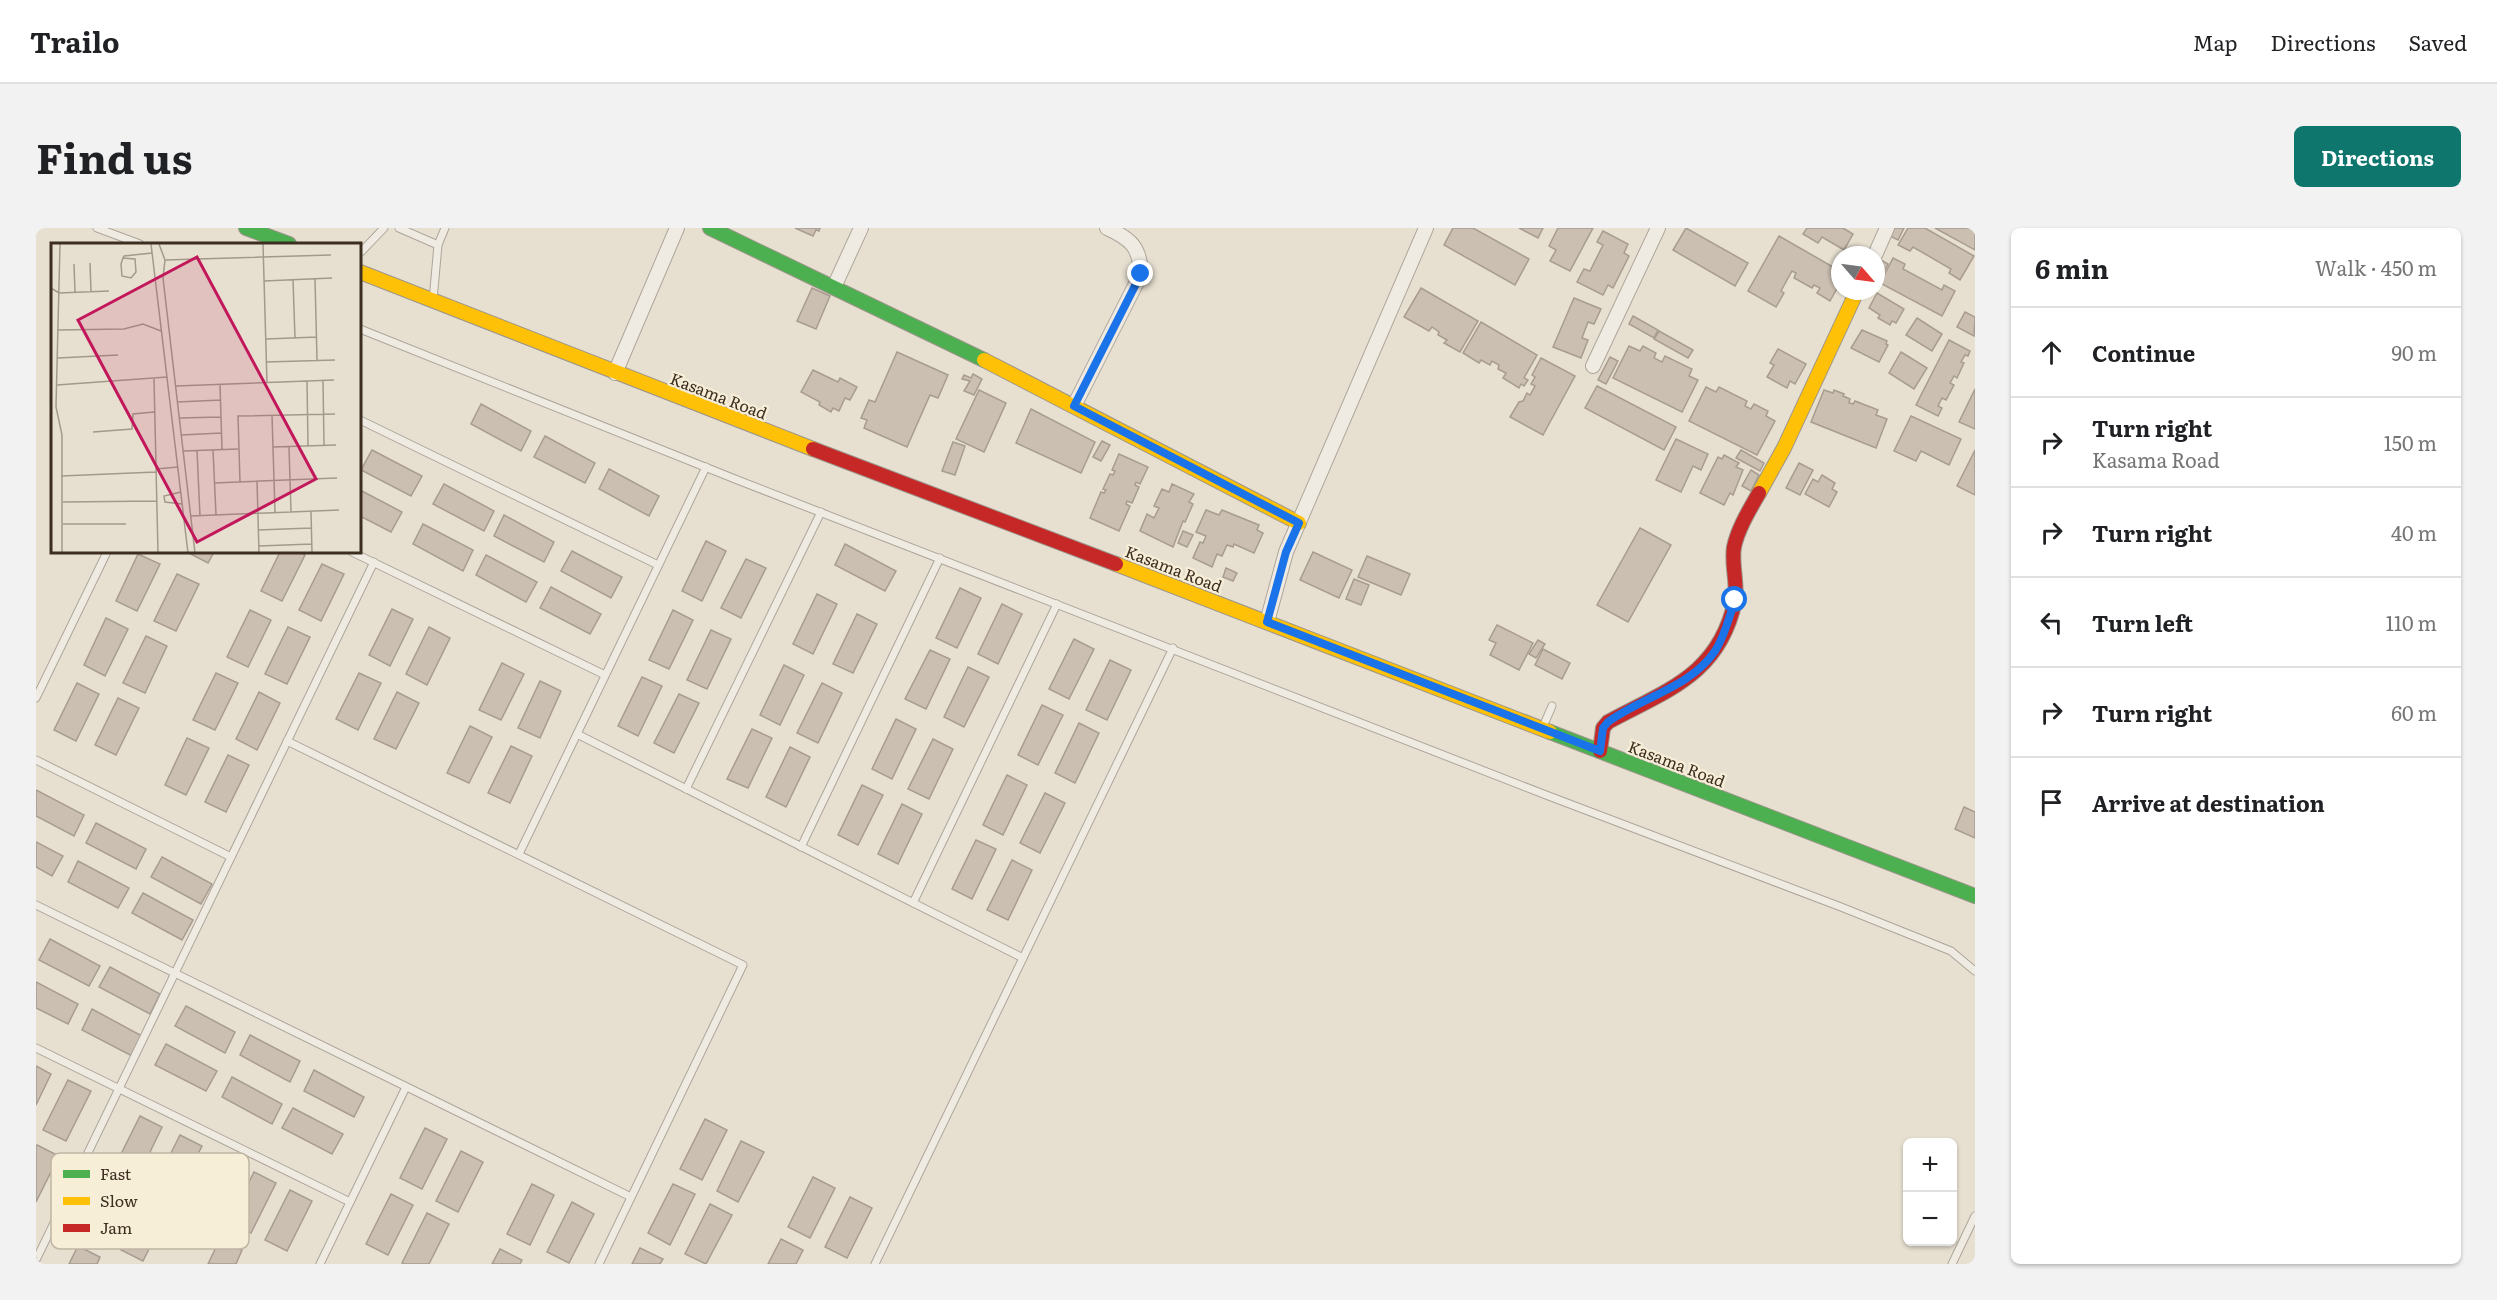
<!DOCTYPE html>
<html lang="en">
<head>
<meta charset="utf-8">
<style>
  body { margin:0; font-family:Literata,serif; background:#f2f2f2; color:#202124 }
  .controls { position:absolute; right:18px; bottom:18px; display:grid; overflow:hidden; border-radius:9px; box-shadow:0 2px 4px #0004 }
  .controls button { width:54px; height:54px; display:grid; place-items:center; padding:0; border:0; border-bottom:2px solid #e0e0e0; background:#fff; color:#202124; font:30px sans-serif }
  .compass { position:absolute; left:1795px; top:18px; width:54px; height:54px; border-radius:50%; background:#fff; box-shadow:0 2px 4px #0004; rotate:118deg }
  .stop { position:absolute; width:18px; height:18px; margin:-14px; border:4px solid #1a73e8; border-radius:50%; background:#fff }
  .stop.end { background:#1a73e8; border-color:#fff; box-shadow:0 2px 6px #0008 }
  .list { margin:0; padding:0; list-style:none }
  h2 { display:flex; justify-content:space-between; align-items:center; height:78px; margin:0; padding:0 24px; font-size:26px }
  h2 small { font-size:20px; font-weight:400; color:#757577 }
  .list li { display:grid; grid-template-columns:39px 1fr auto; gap:18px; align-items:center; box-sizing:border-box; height:90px; padding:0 24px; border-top:2px solid #e0e0e0 }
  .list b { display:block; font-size:22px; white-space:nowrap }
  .list p { margin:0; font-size:20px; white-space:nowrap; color:#757577 }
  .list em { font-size:20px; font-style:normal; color:#757577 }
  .icon { flex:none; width:33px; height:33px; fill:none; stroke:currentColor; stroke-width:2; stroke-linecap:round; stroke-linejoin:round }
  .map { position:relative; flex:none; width:1939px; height:1036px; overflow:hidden; border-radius:9px }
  header { display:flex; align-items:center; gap:36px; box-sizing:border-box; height:84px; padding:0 30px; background:#fff; border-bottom:2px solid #e0e0e0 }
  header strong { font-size:28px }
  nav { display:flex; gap:33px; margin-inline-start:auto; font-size:21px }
  .intro { display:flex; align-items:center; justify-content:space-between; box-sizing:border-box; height:144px; padding:0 36px }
  h1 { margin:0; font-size:42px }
  .button { padding:15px 27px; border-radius:9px; background:#0f766e; color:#fff; font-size:21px; font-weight:700 }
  main { display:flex; gap:36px; padding:0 36px }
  aside { flex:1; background:#fff; border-radius:9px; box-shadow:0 2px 4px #0004 }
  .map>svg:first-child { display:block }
  .building { fill:#cbbfb2; stroke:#a89c90; stroke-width:1.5 }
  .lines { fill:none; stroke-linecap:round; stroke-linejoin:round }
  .lane-casing { stroke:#ada599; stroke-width:9 }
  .street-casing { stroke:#ada599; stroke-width:16 }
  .fast-casing { stroke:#9c958a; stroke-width:16 }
  .slow-casing { stroke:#9c958a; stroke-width:16 }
  .jam-casing { stroke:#9c958a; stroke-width:16 }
  .lane { stroke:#efebe3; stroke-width:7 }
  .street { stroke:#efebe3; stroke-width:14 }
  .fast { stroke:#4caf50; stroke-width:14 }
  .slow { stroke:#ffc107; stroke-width:14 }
  .jam { stroke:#c62828; stroke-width:14 }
  .route { stroke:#1a73e8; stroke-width:8 }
  .labels { text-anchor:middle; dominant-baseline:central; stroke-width:4.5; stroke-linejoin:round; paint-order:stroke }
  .street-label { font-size:16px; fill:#3d2e20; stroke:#f7eed8 }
  .inset-road { fill:none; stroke:#a3998a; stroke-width:1.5 }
  .view { fill:#c2185b; fill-opacity:0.15; stroke:#c2185b; stroke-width:3 }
  .inset-edge { fill:none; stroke:#3d2e20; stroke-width:3 }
  .key { fill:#f7eed8; stroke:#bfb4a1; stroke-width:1.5 }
  .key-label { font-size:16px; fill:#3d2e20 }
</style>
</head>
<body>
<header>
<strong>Trailo</strong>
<nav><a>Map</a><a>Directions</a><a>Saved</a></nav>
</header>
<div class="intro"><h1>Find us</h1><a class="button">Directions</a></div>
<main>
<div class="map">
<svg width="1939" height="1036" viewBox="0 0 1939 1036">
  <rect width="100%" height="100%" fill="#e7e0d1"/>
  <g class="building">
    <path d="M759,0h25l-1,3 -3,-1 -3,6z"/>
    <path d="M1417,0h20l56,31 -14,26 -71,-40z"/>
    <path d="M1483,0h24l-5,10z"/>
    <path d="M1522,0h35l-23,43 -20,-10 6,-11 -7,-4z"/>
    <path d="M1650,0l62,35 -13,23 -62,-36z"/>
    <path d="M1771,0h36l10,6 -9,16 -22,-13 -4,6 -15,-9z"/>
    <path d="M1858,0h10l-6,12 -8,-4z"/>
    <path d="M1872,0h17l49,28 -14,24 -11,-7 2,-4 -38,-22 -3,4 -12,-6z"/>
    <path d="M1899,0h40v22z"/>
    <path d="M1567,3l25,13 -4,9 5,3 -16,32 -5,-3 -5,10 -26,-13 7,-13 6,2 13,-26 -6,-3z"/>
    <path d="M1743,8l61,35v12l-10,18 -13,-8 3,-5 -6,-3 -2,3 -18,-10 2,-5 -4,-2 -11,20 3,2 -8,14 -28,-16z"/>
    <path d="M1857,30l12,6 -2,5 39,21 2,-5 11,6 -13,25 -62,-33z"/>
    <path d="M1845,32l7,4 -10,19 -2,-13z"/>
    <path d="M776,60l18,8 -14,33 -19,-8z"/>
    <path d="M1385,60l57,33 -18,31 -16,-9 3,-3 -9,-5 1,-3 -7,-5 -3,4 -25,-14z"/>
    <path d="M1841,65l27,16 -8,14 -4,-2 -2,4 -12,-7 2,-3 -11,-7z"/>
    <path d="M1538,70l27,11 -7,15 -6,-2 -6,16 6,2 -7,18 -28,-11z"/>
    <path d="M1929,84l10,5 -1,19 -17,-9z"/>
    <path d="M1597,88l25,14 -4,8 -25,-14z"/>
    <path d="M1881,90l25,16 -10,17 -26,-16z"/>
    <path d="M1445,94l56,33 -13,23 4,2 -4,6 -3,-2 -2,4 -16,-10 3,-5 -8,-4 1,-4 -7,-4 -2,4 -9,-5 -2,3 -16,-10z"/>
    <path d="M1826,102l25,11 -1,3 2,1 -9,17 -28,-14z"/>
    <path d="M1623,103l34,19 -5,8 -34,-19z"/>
    <path d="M1913,112l21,11 -2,5 -3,-1 -4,7 3,1 -7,15 -3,-2 -4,7 4,2 -8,15 -4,-2 -4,8 4,2 -4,8 -22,-11z"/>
    <path d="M1593,118l11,5 3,-5 13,7 -2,5 8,4 3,-6 27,13 -3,7 9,4 -16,32 -69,-34z"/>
    <path d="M1742,121l28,15 -11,20 -5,-3 -3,7 -20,-11 7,-12 -4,-2z"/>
    <path d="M861,124l51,23 -10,23 -8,-3 -23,52 -43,-19 3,-8 -6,-2 8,-18 6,2z"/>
    <path d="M1865,124l26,16 -13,21 -25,-16z"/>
    <path d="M1574,129l8,4 -12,23 -8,-4z"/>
    <path d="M1505,130l34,18 -32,59 -33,-18 9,-15 4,-1 4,-8 3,2 5,-9 -4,-2 4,-7 -3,-2z"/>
    <path d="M777,142l25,12 2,-4 17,9 -7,13 -5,-2 -6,13 -6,-3 -2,4 -12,-7 1,-3 -19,-10z"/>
    <path d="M937,146l9,5 -8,16 -10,-4 6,-10 -8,-2 2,-4 7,3z"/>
    <path d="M1561,158l79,41 -12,23 -79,-42z"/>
    <path d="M1670,159l10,5 3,-5 28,14 -2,5 6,3 3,-5 14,7 -2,5 9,5 -18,34 -68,-34z"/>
    <path d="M1939,161v40l-16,-7z"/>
    <path d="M943,162l27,13 -22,49 -28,-13z"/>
    <path d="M1788,162l9,3 1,-3 10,4 -1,2 7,3 -1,4 4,1 2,-3 23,9 -2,5 11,4 -11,29 -65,-26z"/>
    <path d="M445,176l50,27 -10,20 -50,-27z"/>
    <path d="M995,181l64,33 -14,31 -65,-30z"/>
    <path d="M1875,188l50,23 -12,26 -28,-14 -5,10 -22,-10z"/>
    <path d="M509,208l50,27 -10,20 -51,-26z"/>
    <path d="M1640,211l32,15 -7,16 -8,-4 -12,26 -25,-12z"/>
    <path d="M1066,213l8,4 -9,16 -8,-4z"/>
    <path d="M917,214l12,4 -10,29 -13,-4z"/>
    <path d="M336,222l50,26 -11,20 -50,-26z"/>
    <path d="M1705,222l23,13 -4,8 -24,-13z"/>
    <path d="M1939,222v45l-18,-9z"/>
    <path d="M1083,226l29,13 -8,17 -4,-2 -1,3 4,2 -7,16 -5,-2 -1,3 4,2 -11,25 -29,-13 11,-26 3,1 2,-3 -3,-1 7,-15 3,1 2,-4 -3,-1z"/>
    <path d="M1688,227l15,8 -3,4 7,3 -10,25 -3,-2 -6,12 -24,-12 18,-36 4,2z"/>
    <path d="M1763,235l14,7 -13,25 -14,-7z"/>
    <path d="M573,241l50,27 -10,20 -50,-27z"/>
    <path d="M1715,242l8,5 -8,16 -9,-5z"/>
    <path d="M1786,247l13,8 -3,6 5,3 -8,15 -24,-13 8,-15 5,3z"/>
    <path d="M408,256l50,27 -10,20 -51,-27z"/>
    <path d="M1136,256l22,10 -5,8 4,2 -8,18 -2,-1 -10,26 -33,-16 7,-17 7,4 5,-10 -5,-2 8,-17 7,3z"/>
    <path d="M324,262l42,22 -11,20 -31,-16z"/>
    <path d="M1170,282l13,5 3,-5 37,15 -2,5 6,3 -9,20 -20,-9 -1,3 -6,-2 -5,11 -5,-2 -5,13 -19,-9 7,-16 3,1 3,-7 -10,-4z"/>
    <path d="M468,287l50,27 -10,20 -50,-26z"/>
    <path d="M387,296l50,26 -10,21 -50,-27z"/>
    <path d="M1604,300l31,17 -43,77 -31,-17z"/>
    <path d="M1147,303l10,4 -6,12 -9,-4z"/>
    <path d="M670,313l20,10 -24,50 -20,-10z"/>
    <path d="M809,316l51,27 -11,20 -50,-26z"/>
    <path d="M536,323l50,26 -11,21 -50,-27z"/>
    <path d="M151,324h27l-6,11z"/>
    <path d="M244,324h19l6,3 -23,46 -21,-10z"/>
    <path d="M1277,324l39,18 -13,28 -39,-18z"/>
    <path d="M102,326l22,10 -23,47 -21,-10z"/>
    <path d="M450,327l51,27 -11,20 -50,-27z"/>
    <path d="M1331,328l43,18 -9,21 -43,-18z"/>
    <path d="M710,331l20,9 -25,50 -20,-10z"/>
    <path d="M286,336l22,10 -23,47 -22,-11z"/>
    <path d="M1190,340l11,5 -4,8 -10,-4z"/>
    <path d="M141,346l22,10 -23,47 -22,-10z"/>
    <path d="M1318,351l15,6 -8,20 -15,-6z"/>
    <path d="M515,359l50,27 -11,20 -50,-26z"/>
    <path d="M924,360l21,10 -24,50 -21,-10z"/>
    <path d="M781,366l20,10 -24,50 -20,-10z"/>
    <path d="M966,376l20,10 -24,50 -20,-10z"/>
    <path d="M356,381l21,10 -23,47 -21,-11z"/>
    <path d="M214,382l21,10 -23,47 -21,-10z"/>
    <path d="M637,382l20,10 -24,49 -20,-9z"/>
    <path d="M821,386l20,10 -24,49 -20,-9z"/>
    <path d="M70,390l22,11 -23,47 -21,-11z"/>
    <path d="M1461,397l36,18 -14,27 -29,-15 6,-12 -7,-3z"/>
    <path d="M252,399l22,10 -23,47 -22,-10z"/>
    <path d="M393,399l21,11 -23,47 -21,-11z"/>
    <path d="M675,402l20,9 -24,50 -20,-9z"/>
    <path d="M110,408l21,10 -22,47 -22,-10z"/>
    <path d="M1038,411l20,10 -25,50 -20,-10z"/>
    <path d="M1502,412l7,4 -9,14 -7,-4z"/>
    <path d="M1507,421l27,14 -8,16 -27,-14z"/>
    <path d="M894,422l20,9 -24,50 -21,-10z"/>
    <path d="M1074,432l21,10 -24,50 -21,-10z"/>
    <path d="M466,435l22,11 -23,46 -22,-10z"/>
    <path d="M748,437l20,10 -24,50 -20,-10z"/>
    <path d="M932,439l21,10 -25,50 -20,-10z"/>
    <path d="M180,445l22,10 -23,47 -22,-10z"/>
    <path d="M323,445l22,10 -23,47 -22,-11z"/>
    <path d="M606,449l20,9 -24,50 -20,-10z"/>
    <path d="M504,453l21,10 -21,47 -22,-10z"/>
    <path d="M41,455l22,11 -23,47 -22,-11z"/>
    <path d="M786,455l20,10 -24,50 -21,-10z"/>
    <path d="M223,464l21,11 -23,47 -21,-11z"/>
    <path d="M361,464l22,11 -23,46 -22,-10z"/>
    <path d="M643,466l20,9 -25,50 -20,-10z"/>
    <path d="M82,470l21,10 -23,47 -21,-10z"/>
    <path d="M1006,477l21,10 -25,50 -20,-10z"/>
    <path d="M860,491l20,10 -24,50 -20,-10z"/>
    <path d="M1043,495l20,10 -24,50 -20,-10z"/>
    <path d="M434,498l22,11 -23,46 -22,-10z"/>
    <path d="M716,501l20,9 -24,50 -21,-9z"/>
    <path d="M151,510l22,10 -23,47 -21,-10z"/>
    <path d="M897,511l20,10 -24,50 -21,-10z"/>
    <path d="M475,518l21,10 -22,47 -22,-10z"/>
    <path d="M754,519l20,10 -24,50 -20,-10z"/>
    <path d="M192,527l21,10 -23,47 -21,-10z"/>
    <path d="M971,547l20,10 -24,50 -20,-10z"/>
    <path d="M826,557l21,10 -25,50 -20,-10z"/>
    <path d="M0,562l48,25 -10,21 -38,-20z"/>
    <path d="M1009,565l20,10 -25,50 -20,-10z"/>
    <path d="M866,576l20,10 -24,50 -20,-10z"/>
    <path d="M1928,579l11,5v26l-20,-9z"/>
    <path d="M60,595l50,26 -10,20 -50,-26z"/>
    <path d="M940,612l20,9 -24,50 -20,-10z"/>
    <path d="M0,614l27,14 -11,20 -16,-9z"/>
    <path d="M126,629l50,27 -11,20 -50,-27z"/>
    <path d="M976,632l20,10 -24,50 -21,-10z"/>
    <path d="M42,633l51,27 -11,20 -50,-26z"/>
    <path d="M107,665l50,27 -11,20 -50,-27z"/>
    <path d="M14,711l50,27 -11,20 -50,-26z"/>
    <path d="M74,739l50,27 -10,20 -51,-27z"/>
    <path d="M0,754l42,22 -10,20 -32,-16z"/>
    <path d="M150,778l49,26 -10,21 -50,-27z"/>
    <path d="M56,781l50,27 -10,20 -50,-26z"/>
    <path d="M214,807l50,26 -10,21 -50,-27z"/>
    <path d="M130,816l51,27 -11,20 -51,-26z"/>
    <path d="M0,838l15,8 -15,31z"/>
    <path d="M278,842l50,27 -10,20 -50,-26z"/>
    <path d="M196,849l50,27 -10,20 -50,-27z"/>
    <path d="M32,852l23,11 -25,50 -23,-11z"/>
    <path d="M257,880l50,26 -11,20 -50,-26z"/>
    <path d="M104,888l22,11 -24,50 -23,-11z"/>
    <path d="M669,891l22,11 -25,50 -22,-11z"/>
    <path d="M389,900l22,11 -25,50 -22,-11z"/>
    <path d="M144,907l22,11 -25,49 -22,-10z"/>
    <path d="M705,913l23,11 -26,50 -21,-11z"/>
    <path d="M1,917l22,11 -23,46v-56z"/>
    <path d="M425,923l22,11 -25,50 -22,-11z"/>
    <path d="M218,944l22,11 -25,50 -22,-11z"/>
    <path d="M777,949l22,11 -25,50 -22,-11z"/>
    <path d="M496,956l22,11 -24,50 -23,-11z"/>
    <path d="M637,956l22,10 -25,51 -22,-12z"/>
    <path d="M254,962l22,11 -25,50 -22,-11z"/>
    <path d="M355,966l22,11 -25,50 -22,-11z"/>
    <path d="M814,969l22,11 -25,50 -22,-11z"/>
    <path d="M110,972l22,11 -25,50 -22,-11z"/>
    <path d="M536,974l22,12 -25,49 -22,-11z"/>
    <path d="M674,976l22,11 -26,49 -21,-10z"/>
    <path d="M391,985l22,11 -20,40h-25l-2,-1z"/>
    <path d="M184,1011l22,11 -6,14h-28z"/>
    <path d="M745,1011l22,11 -7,14h-28z"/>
    <path d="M42,1018l22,11 -3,7h-28z"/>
    <path d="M604,1020l23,11 -3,5h-28z"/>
    <path d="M464,1021l22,11 -2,4h-28z"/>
  </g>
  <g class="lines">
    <g class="lane-casing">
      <g id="lane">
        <path d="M61,0l43,16"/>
        <path d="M363,0l39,17"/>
        <path d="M324,25l24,-25"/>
        <path d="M397,72l5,-55 7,-17"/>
        <path d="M324,101l380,152 806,314 295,112 110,44 24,20"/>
        <path d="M324,192l298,145"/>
        <path d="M316,324l253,123"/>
        <path d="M0,470l71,-146"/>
        <path d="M1506,501l10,-23"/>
        <path d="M541,506l446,224"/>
        <path d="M251,513l456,224 -144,299"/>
        <path d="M0,532l195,97"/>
        <path d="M650,561l135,-277"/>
        <path d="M765,619l139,-289"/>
        <path d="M483,626l187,-387"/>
        <path d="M877,675l144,-299"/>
        <path d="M0,677l595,292"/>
        <path d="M0,820l314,154"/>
        <path d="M0,1032l338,-698"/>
        <path d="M284,1036l86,-177"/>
        <path d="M839,1036l298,-616"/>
        <path d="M1916,1036l23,-48"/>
      </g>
    </g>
    <g class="street-casing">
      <g id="street">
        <path d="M1839,27l12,-27"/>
        <path d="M798,59l27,-59"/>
        <path d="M1557,138l65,-138"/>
        <path d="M579,145l62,-145"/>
        <path d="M1038,178l67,-132c-1,-27 -10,-35 -34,-46"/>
        <path d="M1231,394l19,-70 140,-324"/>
      </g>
    </g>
    <g class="fast-casing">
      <g id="fast">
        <path d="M210,0l43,16"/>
        <path d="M674,0l274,132"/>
        <path d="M1514,504l425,164"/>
      </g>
    </g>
    <g class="slow-casing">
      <g id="slow">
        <path d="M324,44l453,177"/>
        <path d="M948,132l315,163"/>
        <path d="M1723,265l25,-45 73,-157"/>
        <path d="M1080,336l434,168"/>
      </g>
    </g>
    <g class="jam-casing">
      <g id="jam">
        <path d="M777,221l303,115"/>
        <path d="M1564,523l3,-23 5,-6c59,-32 111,-47 127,-121 3,-17 -4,-37 -1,-54 4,-19 16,-38 25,-54"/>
      </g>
    </g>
    <use href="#lane" class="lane"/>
    <use href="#street" class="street"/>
    <use href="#fast" class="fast"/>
    <use href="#slow" class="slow"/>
    <use href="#jam" class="jam"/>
  </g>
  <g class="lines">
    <path class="route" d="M1105,46l-67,132 225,117 -13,29 -19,70 333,129 3,-23 5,-6c34,-25 83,-35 107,-71 10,-15 14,-34 20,-51"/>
  </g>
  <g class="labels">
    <g class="street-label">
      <text transform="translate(683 167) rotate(21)">Kasama Road</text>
      <text transform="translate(1138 340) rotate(21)">Kasama Road</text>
      <text transform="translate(1641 535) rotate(21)">Kasama Road</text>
    </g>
  </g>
  <g transform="translate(15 15)">
    <rect width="310" height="310" fill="#e7e0d1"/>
    <path class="inset-road" d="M9,1l-4,163 6,28v118M100,1l37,309M108,1l6,16 -2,18 32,275M212,1l4,139M72,15l12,1 1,13 -5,6 -9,-2 -1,-12 2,-6 1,-2 28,-3M114,17l166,-5M39,20l1,29M23,21l1,28M264,36l2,81M242,37l2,58M213,38l68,-3M0,45l8,5 50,-2M6,87l67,-1 19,-5 18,7M215,96l51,-2M7,115l60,-3M215,119l69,-2M103,136l4,174M256,138l1,65M272,138l1,64M6,142l110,-8M169,142l2,64M125,143l158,-6M126,159l44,-2M221,172l3,97M128,175l42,-1M42,189l39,-3 1,-15 21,-2M130,192l40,-2M222,204l63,-2M238,204l2,65M146,207l3,66M162,207l3,65M132,208l55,-2M105,226l22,-2M10,233l95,-4M206,238l2,72M189,239l-2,-66 97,-2M163,240l123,-5M130,249l-17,4 1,6 17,2M12,259l94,-1M260,268l1,42M140,273l148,-6M12,281h63M207,287l53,-2M208,303l53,-2"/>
    <path class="view" d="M146,14l119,222 -119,63 -119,-222z"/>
    <rect width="310" height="310" class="inset-edge"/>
  </g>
  <rect x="15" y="925" width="198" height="96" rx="9" class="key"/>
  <rect x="27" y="942" width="27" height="8" fill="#4caf50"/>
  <rect x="27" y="969" width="27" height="8" fill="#ffc107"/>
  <rect x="27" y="996" width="27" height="8" fill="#c62828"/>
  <g class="key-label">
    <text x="64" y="952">Fast</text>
    <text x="64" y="979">Slow</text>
    <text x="64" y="1006">Jam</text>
  </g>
</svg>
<div class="controls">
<button>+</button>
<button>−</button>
</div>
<svg class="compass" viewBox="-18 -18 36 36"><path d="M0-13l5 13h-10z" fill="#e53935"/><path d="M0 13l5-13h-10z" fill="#757577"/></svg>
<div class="stop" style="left:1699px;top:372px"></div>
<div class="stop end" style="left:1105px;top:46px"></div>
</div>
<aside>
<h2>6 min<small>Walk · 450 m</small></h2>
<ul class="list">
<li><svg class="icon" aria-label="ahead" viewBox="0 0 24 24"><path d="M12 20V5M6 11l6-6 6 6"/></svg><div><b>Continue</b></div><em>90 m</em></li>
<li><svg class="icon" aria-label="right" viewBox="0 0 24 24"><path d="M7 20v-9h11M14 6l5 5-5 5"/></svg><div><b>Turn right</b><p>Kasama Road</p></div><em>150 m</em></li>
<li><svg class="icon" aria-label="right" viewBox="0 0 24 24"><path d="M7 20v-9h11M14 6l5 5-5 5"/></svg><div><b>Turn right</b></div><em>40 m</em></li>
<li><svg class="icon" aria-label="left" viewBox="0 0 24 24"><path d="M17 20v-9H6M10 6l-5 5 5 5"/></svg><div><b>Turn left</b></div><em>110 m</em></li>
<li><svg class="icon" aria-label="right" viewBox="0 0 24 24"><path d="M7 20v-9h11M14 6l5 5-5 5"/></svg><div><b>Turn right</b></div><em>60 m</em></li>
<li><svg class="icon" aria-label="arrive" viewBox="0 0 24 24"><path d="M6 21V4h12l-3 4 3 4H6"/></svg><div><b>Arrive at destination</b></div></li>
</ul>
</aside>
</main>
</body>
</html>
